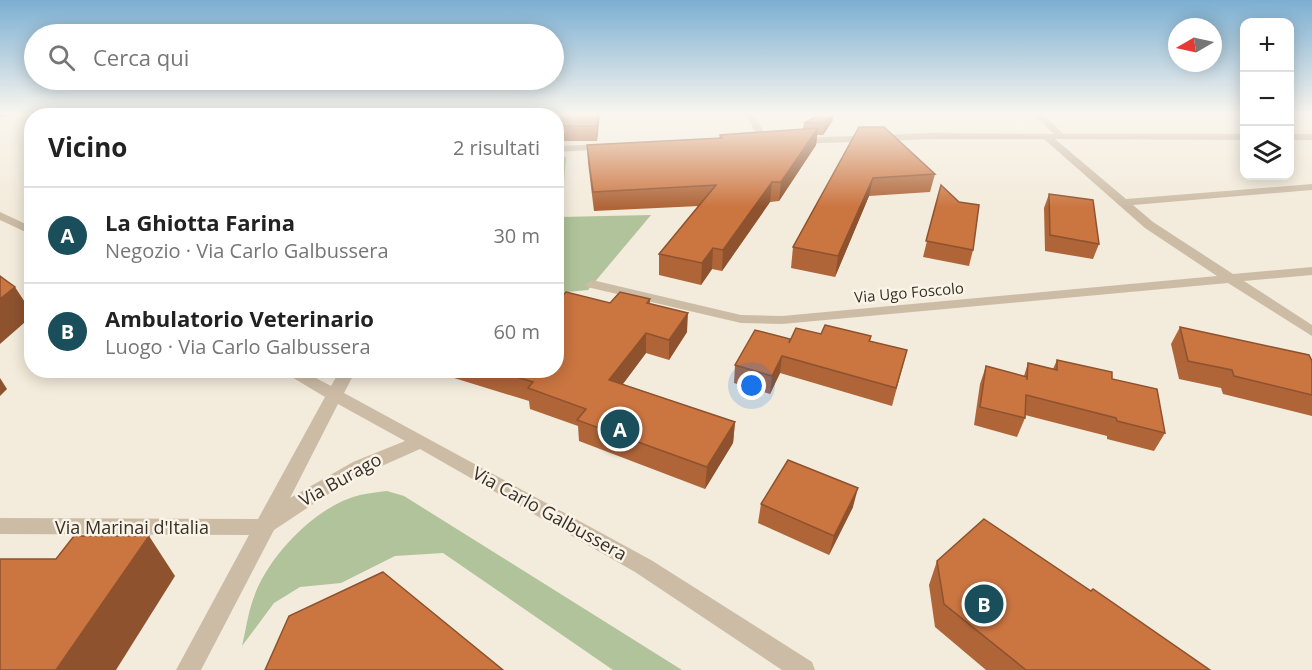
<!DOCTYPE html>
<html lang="it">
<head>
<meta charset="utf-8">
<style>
  body { margin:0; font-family:"Open Sans",sans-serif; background:#f6f6f6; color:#222 }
  .controls { position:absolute; right:18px; top:18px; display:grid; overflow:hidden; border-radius:12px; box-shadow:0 3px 15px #0003 }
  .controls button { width:54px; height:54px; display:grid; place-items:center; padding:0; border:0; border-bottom:2px solid #e0e0e0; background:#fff; color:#222; font:30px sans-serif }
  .compass { position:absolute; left:1168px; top:18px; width:54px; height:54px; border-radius:50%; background:#fff; box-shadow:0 3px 15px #0003; rotate:261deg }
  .you { position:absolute; left:752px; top:386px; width:21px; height:21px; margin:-15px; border:4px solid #fff; border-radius:50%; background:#1a73e8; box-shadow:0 0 0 9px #1a73e833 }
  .badge { display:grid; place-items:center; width:39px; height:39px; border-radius:50%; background:#1b4e5b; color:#fff; font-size:20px; font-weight:700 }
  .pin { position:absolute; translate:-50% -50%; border:3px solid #fff; box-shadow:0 2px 6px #0006 }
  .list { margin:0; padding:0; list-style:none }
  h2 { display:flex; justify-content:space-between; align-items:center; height:78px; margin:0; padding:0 24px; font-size:26px }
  h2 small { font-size:20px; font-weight:400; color:#767676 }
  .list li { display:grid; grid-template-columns:39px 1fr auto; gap:18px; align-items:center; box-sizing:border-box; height:96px; padding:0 24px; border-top:2px solid #e0e0e0 }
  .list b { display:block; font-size:22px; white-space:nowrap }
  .list p { margin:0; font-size:20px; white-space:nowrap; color:#767676 }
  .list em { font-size:20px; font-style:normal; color:#767676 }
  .icon { flex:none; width:33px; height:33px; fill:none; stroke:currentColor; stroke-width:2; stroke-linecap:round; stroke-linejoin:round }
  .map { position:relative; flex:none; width:1312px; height:670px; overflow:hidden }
  .search { position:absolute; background:#fff; box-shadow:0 3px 15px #0003; left:24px; top:24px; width:540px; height:66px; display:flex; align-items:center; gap:15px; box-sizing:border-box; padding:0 21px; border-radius:33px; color:#767676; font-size:22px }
  .panel { position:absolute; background:#fff; box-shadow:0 3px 15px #0003; left:24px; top:108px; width:540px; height:270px; border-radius:24px }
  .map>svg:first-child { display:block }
  .green { fill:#b0c39a }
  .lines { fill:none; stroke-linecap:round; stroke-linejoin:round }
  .minor { fill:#ccbca6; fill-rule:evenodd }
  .wall { fill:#af6538 }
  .shaded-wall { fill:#8e522e }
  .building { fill:#cb7541; stroke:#8e522e; stroke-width:1.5 }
  .labels { text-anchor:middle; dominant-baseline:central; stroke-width:5; stroke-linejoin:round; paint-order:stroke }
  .street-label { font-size:15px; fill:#382f27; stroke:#faf4e8 }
  .near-street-label { font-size:18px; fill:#382f27; stroke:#faf4e8 }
</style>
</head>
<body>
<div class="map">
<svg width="1312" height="670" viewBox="0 0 1312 670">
  <rect width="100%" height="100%" fill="#f3ebdb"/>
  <g class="green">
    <path d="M556,157h10l-5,60 90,-2 -63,75 -31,3z"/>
    <path d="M387,491l17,5 278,174h-69l-170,-117 -48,3 -54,27 -41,4 -26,16 -32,43c4,-16 6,-34 12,-49 14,-41 63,-92 106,-102 9,-2 18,-3 27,-4z"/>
  </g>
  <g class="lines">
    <g class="minor">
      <path d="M82,113h10l-2,3h-10z"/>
      <path d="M745,113h8l17,30 -2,2h-6z"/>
      <path d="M1032,113h10l21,21h181v6l-189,-1 71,60 186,-15v6l-179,15 20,17 80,52 79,-7v8l-68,6 68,44v11l-84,-53 -446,41 -41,-1 -154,-36 -2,-3 7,-4 149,35 41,1 435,-40 -72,-48 -101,-89h-113l-133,5 -5,-3 5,-3 133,-5 123,1z"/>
      <rect x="1290" y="134" width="22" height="6"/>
      <path d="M606,144l5,3 -2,2 -53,3v-6z"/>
      <path d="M0,212l32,15v8l-32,-15z"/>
      <path d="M280,370h21l30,16 9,-16h16l-12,23 307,167 161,102 3,8h-33l-147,-98 -215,-123 -72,32 -74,49 -73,140h-25l73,-135 -249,-1v-16l258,1 67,-122zM338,404l67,37 -52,21 -63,36z"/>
    </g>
  </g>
  <g class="wall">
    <path d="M105,113h495l-3,28h-41v-25z"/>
    <path d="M833,120l-10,15h-6l-1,10 -37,56 -9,1 -48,69 -10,-2 -11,16 -42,-10v-21l40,-48 -105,5 -6,-48 -1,-18 132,-7 1,-3 83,-6 1,-6z"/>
    <path d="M859,127l76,47 -5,18 -61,4 -34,81 -44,-9 2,-21z"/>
    <path d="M941,185l32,65 -4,16 -46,-9z"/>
    <path d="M1049,194l50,50 -6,15 -48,-8 -1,-43z"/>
    <path d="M650,299v5l37,28 -18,28 -23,-7 -23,31 112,38 -2,21 -28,46 -126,-48 -1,-15 -48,-17 -1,-8 -101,-31h128l54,-67z"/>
    <path d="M1180,327l132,34v55l-89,-22 -2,-6 -42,-9 -8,-35z"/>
    <path d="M821,334l50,2 -1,5 37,9 -15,56 -112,-33 -10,21 -36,-11 1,-18 55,-26z"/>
    <path d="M1057,360l55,19 53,54 -11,18 -47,-12v-3l-82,-21v3l-8,19 -43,-12 6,-41 6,-18 38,10 4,-13 25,6z"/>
    <path d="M761,504l92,3 -24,48 -71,-32z"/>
    <path d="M937,561l154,30 119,79h-224l-51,-43 -6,-42z"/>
  </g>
  <g class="shaded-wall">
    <path d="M0,113h19l-19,4z"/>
    <path d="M598,113h2l-3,28 -1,-15z"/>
    <path d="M831,113h3l-1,7 -10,15 2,-13z"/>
    <path d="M818,128l-2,17 -37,56 2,-19z"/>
    <path d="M873,178l-4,18 -34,81 3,-21z"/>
    <path d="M772,182l-2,20 -48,69 1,-21z"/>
    <path d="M713,248l-1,21 -11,16 1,-22z"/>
    <path d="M15,287l17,26v3l-32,28v-45z"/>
    <path d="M688,313l-1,19 -18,28v-20z"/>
    <path d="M646,333v20l-36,48 -1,-21z"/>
    <path d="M782,356l-2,17 -10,21 2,-18z"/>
    <path d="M0,378l7,11 -7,7z"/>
    <path d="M735,422l-2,21 -28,46 2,-22z"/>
    <path d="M858,488l-5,19 -24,48 5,-19z"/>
    <path d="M149,536l26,40 -59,94h-60z"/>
  </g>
  <g class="building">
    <path d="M105,113h493l-2,13h-40v-10h-456z"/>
    <path d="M823,113h8l-6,9 -21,1z"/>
    <path d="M859,127h25l51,47 -62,4 -35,78 -45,-9z"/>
    <path d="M818,128l-37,54h-9l-49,68 -10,-2 -11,15 -43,-9 57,-69 -123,7 -6,-47 135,-7 -2,-3z"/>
    <path d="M941,185l18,17 20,3 -6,45 -47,-9z"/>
    <path d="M1049,194l44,6 6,44 -49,-9z"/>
    <path d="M0,276l15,11 -15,12z"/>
    <path d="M566,292l44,11 10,-11 30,7 -3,4 41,10 -19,27 -23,-7 -37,47 126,42 -28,45 -130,-47 9,-11 -58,-21 5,-6 -40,-12h63v-68z"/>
    <path d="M825,325l46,11 -2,5 38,9 -11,38 -114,-32 -10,20 -37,-11 20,-35 35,9 -1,4 7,-15 25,6z"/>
    <path d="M1180,327l129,28 3,6v34l-78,-19 -2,-6 -44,-9z"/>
    <path d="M1057,360l55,12v7l45,10 8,44 -48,-12 -1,-3 -90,-23 -1,23 -45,-11 6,-41 41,11v3l1,-17 29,7z"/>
    <path d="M788,460l70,28 -24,48 -73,-32z"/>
    <path d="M984,519l107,72 2,-2 117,81h-184l-82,-66 -7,-43z"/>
    <path d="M74,536h75l-93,134h-56v-111h56z"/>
    <path d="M383,572l120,98h-238l24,-54z"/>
  </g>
  <linearGradient id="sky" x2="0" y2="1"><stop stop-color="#7bafd2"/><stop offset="0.55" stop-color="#faf6ef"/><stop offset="1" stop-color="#faf6ef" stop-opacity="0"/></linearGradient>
  <rect width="1312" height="207" fill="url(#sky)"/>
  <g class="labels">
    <g class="street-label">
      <text transform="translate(909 292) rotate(-5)">Via Ugo Foscolo</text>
    </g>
    <g class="near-street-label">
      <text transform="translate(340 479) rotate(-29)">Via Burago</text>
      <text transform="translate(550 513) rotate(29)">Via Carlo Galbussera</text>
      <text x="132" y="527">Via Marinai d'Italia</text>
    </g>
  </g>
</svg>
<div class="controls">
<button>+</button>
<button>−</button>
<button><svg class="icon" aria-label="layers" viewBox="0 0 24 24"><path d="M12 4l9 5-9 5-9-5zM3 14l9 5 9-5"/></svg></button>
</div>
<svg class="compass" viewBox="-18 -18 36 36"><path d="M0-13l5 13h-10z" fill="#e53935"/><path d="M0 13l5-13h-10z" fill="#767676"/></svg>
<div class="you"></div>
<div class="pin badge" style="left:620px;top:429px">A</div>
<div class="pin badge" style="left:984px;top:604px">B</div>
<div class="search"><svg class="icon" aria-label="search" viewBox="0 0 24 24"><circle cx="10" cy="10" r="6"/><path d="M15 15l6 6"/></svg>Cerca qui</div>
<section class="panel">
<h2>Vicino<small>2 risultati</small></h2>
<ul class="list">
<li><span class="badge">A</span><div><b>La Ghiotta Farina</b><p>Negozio · Via Carlo Galbussera</p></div><em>30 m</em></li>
<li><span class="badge">B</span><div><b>Ambulatorio Veterinario</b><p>Luogo · Via Carlo Galbussera</p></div><em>60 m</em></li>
</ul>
</section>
</div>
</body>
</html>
